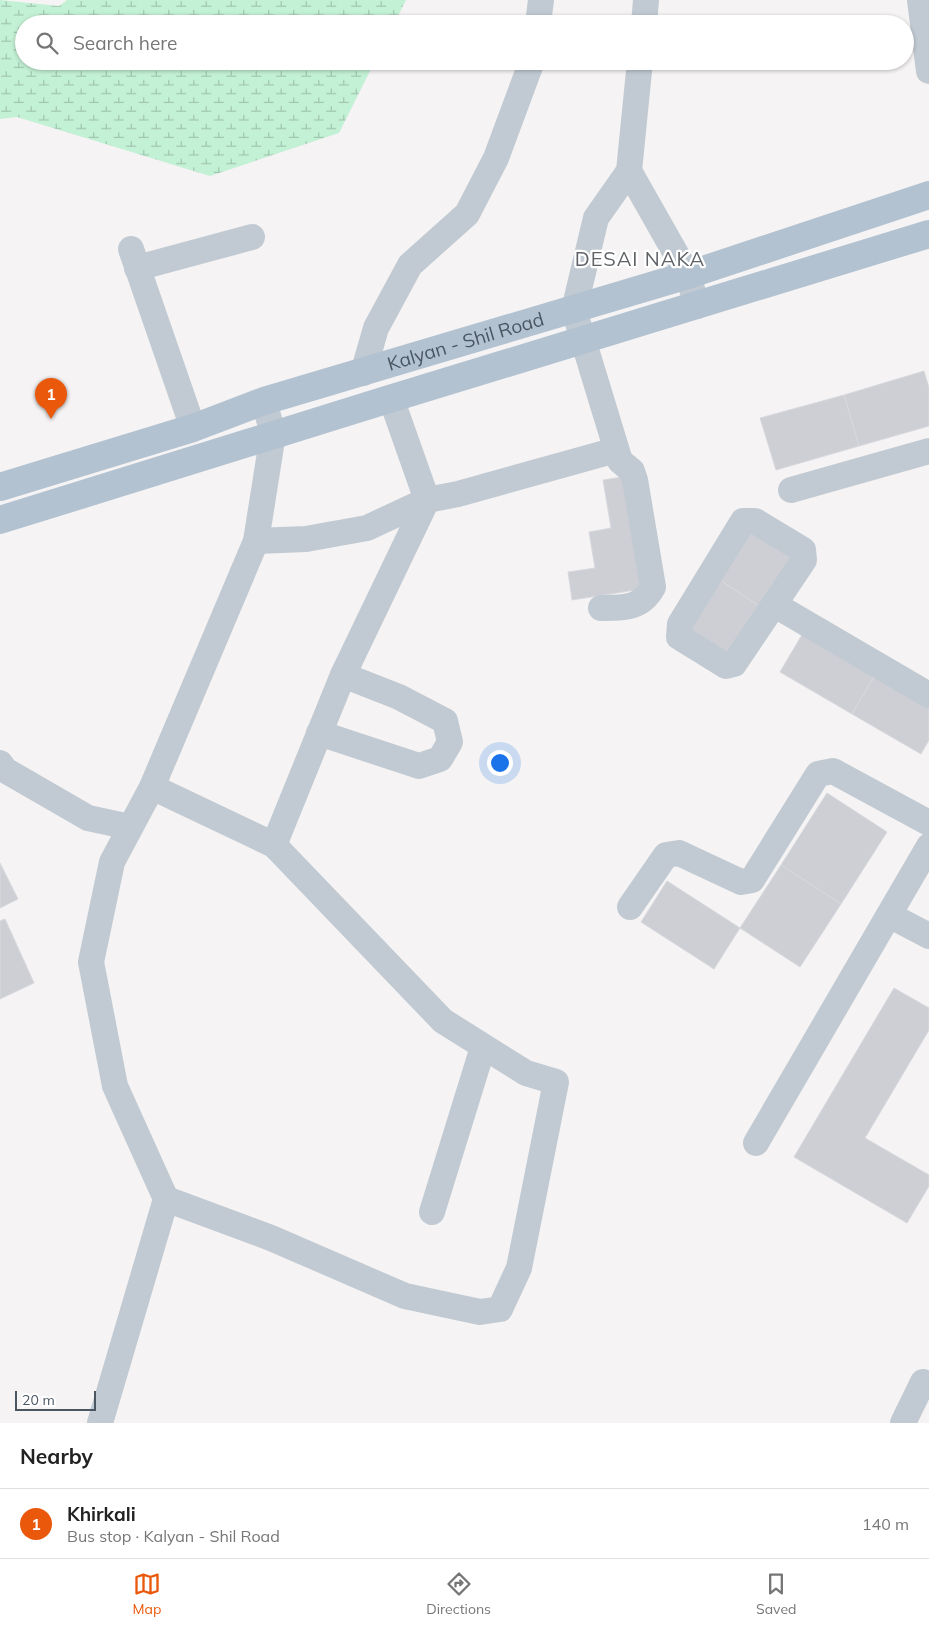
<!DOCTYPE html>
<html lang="en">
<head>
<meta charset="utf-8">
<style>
  body { margin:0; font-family:Mulish,sans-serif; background:#f2f2f2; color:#222 }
  .scale { position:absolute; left:15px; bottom:12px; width:81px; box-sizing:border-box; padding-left:5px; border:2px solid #4a5661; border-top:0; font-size:14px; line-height:18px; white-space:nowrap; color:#4a5661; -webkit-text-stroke:4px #fff; paint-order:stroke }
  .you { position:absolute; left:499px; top:762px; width:18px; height:18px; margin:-12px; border:4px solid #fff; border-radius:50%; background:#1a73e8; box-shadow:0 0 0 8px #1a73e833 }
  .badge { display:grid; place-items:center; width:32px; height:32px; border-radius:50%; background:#ea580c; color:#fff; font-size:16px; font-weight:700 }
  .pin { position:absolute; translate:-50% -41px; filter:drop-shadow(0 1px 2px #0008) }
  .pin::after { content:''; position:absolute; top:26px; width:18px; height:15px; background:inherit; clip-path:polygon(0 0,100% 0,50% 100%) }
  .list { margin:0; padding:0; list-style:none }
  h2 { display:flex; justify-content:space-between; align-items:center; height:65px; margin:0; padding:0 20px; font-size:21px }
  h2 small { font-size:16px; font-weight:400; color:#767676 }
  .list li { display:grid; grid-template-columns:32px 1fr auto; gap:15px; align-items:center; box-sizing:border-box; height:70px; padding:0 20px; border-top:1px solid #e0e0e0 }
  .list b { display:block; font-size:19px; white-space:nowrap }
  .list p { margin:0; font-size:16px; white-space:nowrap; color:#767676 }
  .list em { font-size:16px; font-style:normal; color:#767676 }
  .icon { flex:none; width:28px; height:28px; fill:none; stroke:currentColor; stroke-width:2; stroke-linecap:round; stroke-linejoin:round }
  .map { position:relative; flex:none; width:929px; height:1423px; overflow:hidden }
  .search { position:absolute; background:#fff; box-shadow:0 1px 4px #0004; left:15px; right:15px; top:15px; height:55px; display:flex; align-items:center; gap:12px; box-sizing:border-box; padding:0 18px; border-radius:28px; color:#767676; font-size:19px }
  .sheet { height:135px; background:#fff }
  nav { display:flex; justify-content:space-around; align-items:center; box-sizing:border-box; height:70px; border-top:1px solid #e0e0e0; background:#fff; font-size:14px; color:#767676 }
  nav a { display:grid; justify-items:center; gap:2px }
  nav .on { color:#ea580c }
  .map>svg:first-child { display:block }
  .wetland { fill:url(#wetland-marsh) }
  .building { fill:#cdcfd5; stroke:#d7d9de }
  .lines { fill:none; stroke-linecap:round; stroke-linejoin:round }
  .minor { stroke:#c1cad2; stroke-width:26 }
  .primary { stroke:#b3c2d1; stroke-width:28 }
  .labels { text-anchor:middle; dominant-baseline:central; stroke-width:4.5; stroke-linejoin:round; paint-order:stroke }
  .street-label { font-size:19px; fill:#4a5661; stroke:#fff }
  .neighbourhood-label { font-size:20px; letter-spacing:1px; fill:#5f6368; stroke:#fff }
</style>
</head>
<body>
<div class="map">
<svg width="929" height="1423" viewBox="0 0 929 1423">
  <defs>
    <pattern id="wetland-marsh" width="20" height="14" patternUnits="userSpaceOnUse" patternTransform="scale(1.25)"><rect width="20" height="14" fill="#c3f1d5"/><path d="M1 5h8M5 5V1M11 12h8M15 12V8" fill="none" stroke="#a0c6b0"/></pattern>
  </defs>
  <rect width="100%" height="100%" fill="#f5f3f3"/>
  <path class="wetland" d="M0,0l59,6 8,-6h339l-12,24h-370v37h351l-36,72 -129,43 -193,-59 -17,2z"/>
  <g class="building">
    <path d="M924,371l5,17v38l-70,20 -15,-51z"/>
    <path d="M844,395l15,51 -83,24 -16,-52z"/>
    <path d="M629,476l19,112 -76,12 -4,-28 27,-4 -6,-36 22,-4 -8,-48z"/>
    <path d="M751,528l43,28 -33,51 -43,-28z"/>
    <path d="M718,579l43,28 -34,52 -43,-27z"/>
    <path d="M803,633l72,42 -23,39 -72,-42z"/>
    <path d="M875,675l54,31v34l-8,14 -69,-40z"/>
    <path d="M827,793l60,39 -46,72 -60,-39z"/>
    <path d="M0,863l18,36 -18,9z"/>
    <path d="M781,865l60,39 -41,63 -60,-39z"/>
    <path d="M667,881l73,47 -26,41 -73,-47z"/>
    <path d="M5,919l29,64 -34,16v-78z"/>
    <path d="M894,988l35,20v22l-64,108 64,37v11l-22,37 -113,-66z"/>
  </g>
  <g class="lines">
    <g class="minor">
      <path d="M920,0l9,71"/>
      <path d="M538,24l3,-24"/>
      <path d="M644,24l2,-24"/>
      <path d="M629,171l59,104 9,31"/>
      <path d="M131,249l62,179"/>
      <path d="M137,268l115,-31"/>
      <path d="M363,373l13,-45 34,-63 57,-51 29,-56 36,-97"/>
      <path d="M791,490l138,-39"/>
      <path d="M743,521h12l48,29 1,10 -70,104 -8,2 -47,-29 1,-13z"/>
      <path d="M256,541l50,-2 61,-11 60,-28 31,-6 158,-44"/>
      <path d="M775,605l154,90"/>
      <path d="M601,608c22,0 40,1 52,-21l-18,-107 -3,-9 -12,-10 -46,-151 22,-92 33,-47 11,-110"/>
      <path d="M319,733l100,33 21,-7 10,-17 -5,-21 -46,-24 -56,-22"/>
      <path d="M0,763l5,7 83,48 42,9"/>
      <path d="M152,787l122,58 169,176 83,52 30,9 -37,186 -19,41 -20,3 -75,-16 -134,-58 -105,-39"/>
      <path d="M274,845l69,-170 84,-175 -36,-102"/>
      <path d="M630,907l36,-52 13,-2 62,29 11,-2 66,-106 15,-3 96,52"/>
      <path d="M889,915l40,21"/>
      <path d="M756,1143l173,-297"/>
      <path d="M432,1212l51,-165"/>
      <path d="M100,1423l66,-224 -51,-113 -24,-124 21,-100 40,-75 104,-246 17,-107 -9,-33"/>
      <path d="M903,1423l20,-41"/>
    </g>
    <g class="primary">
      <path id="s1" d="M0,487l193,-59 71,-27 424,-126 241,-80"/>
      <path d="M0,520c309,-98 619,-190 929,-286"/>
    </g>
  </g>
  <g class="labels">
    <g class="street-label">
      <text stroke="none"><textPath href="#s1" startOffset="488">Kalyan - Shil Road</textPath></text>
    </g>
    <g class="neighbourhood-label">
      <text x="640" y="258">DESAI NAKA</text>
    </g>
  </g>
</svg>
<div class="scale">20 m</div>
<div class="you"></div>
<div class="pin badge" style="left:51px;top:419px">1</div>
<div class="search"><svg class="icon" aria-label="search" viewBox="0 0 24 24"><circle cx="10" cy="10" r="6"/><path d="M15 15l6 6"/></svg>Search here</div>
</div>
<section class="sheet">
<h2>Nearby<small></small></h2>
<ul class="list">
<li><span class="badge">1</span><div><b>Khirkali</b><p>Bus stop · Kalyan - Shil Road</p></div><em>140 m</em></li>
</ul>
</section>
<nav>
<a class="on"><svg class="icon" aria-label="map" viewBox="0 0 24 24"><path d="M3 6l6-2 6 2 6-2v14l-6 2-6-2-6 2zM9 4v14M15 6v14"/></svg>Map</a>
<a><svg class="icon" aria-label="directions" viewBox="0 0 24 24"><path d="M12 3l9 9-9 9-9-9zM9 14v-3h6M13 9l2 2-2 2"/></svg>Directions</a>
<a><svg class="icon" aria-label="saved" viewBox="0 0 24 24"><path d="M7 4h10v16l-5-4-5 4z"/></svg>Saved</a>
</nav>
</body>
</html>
